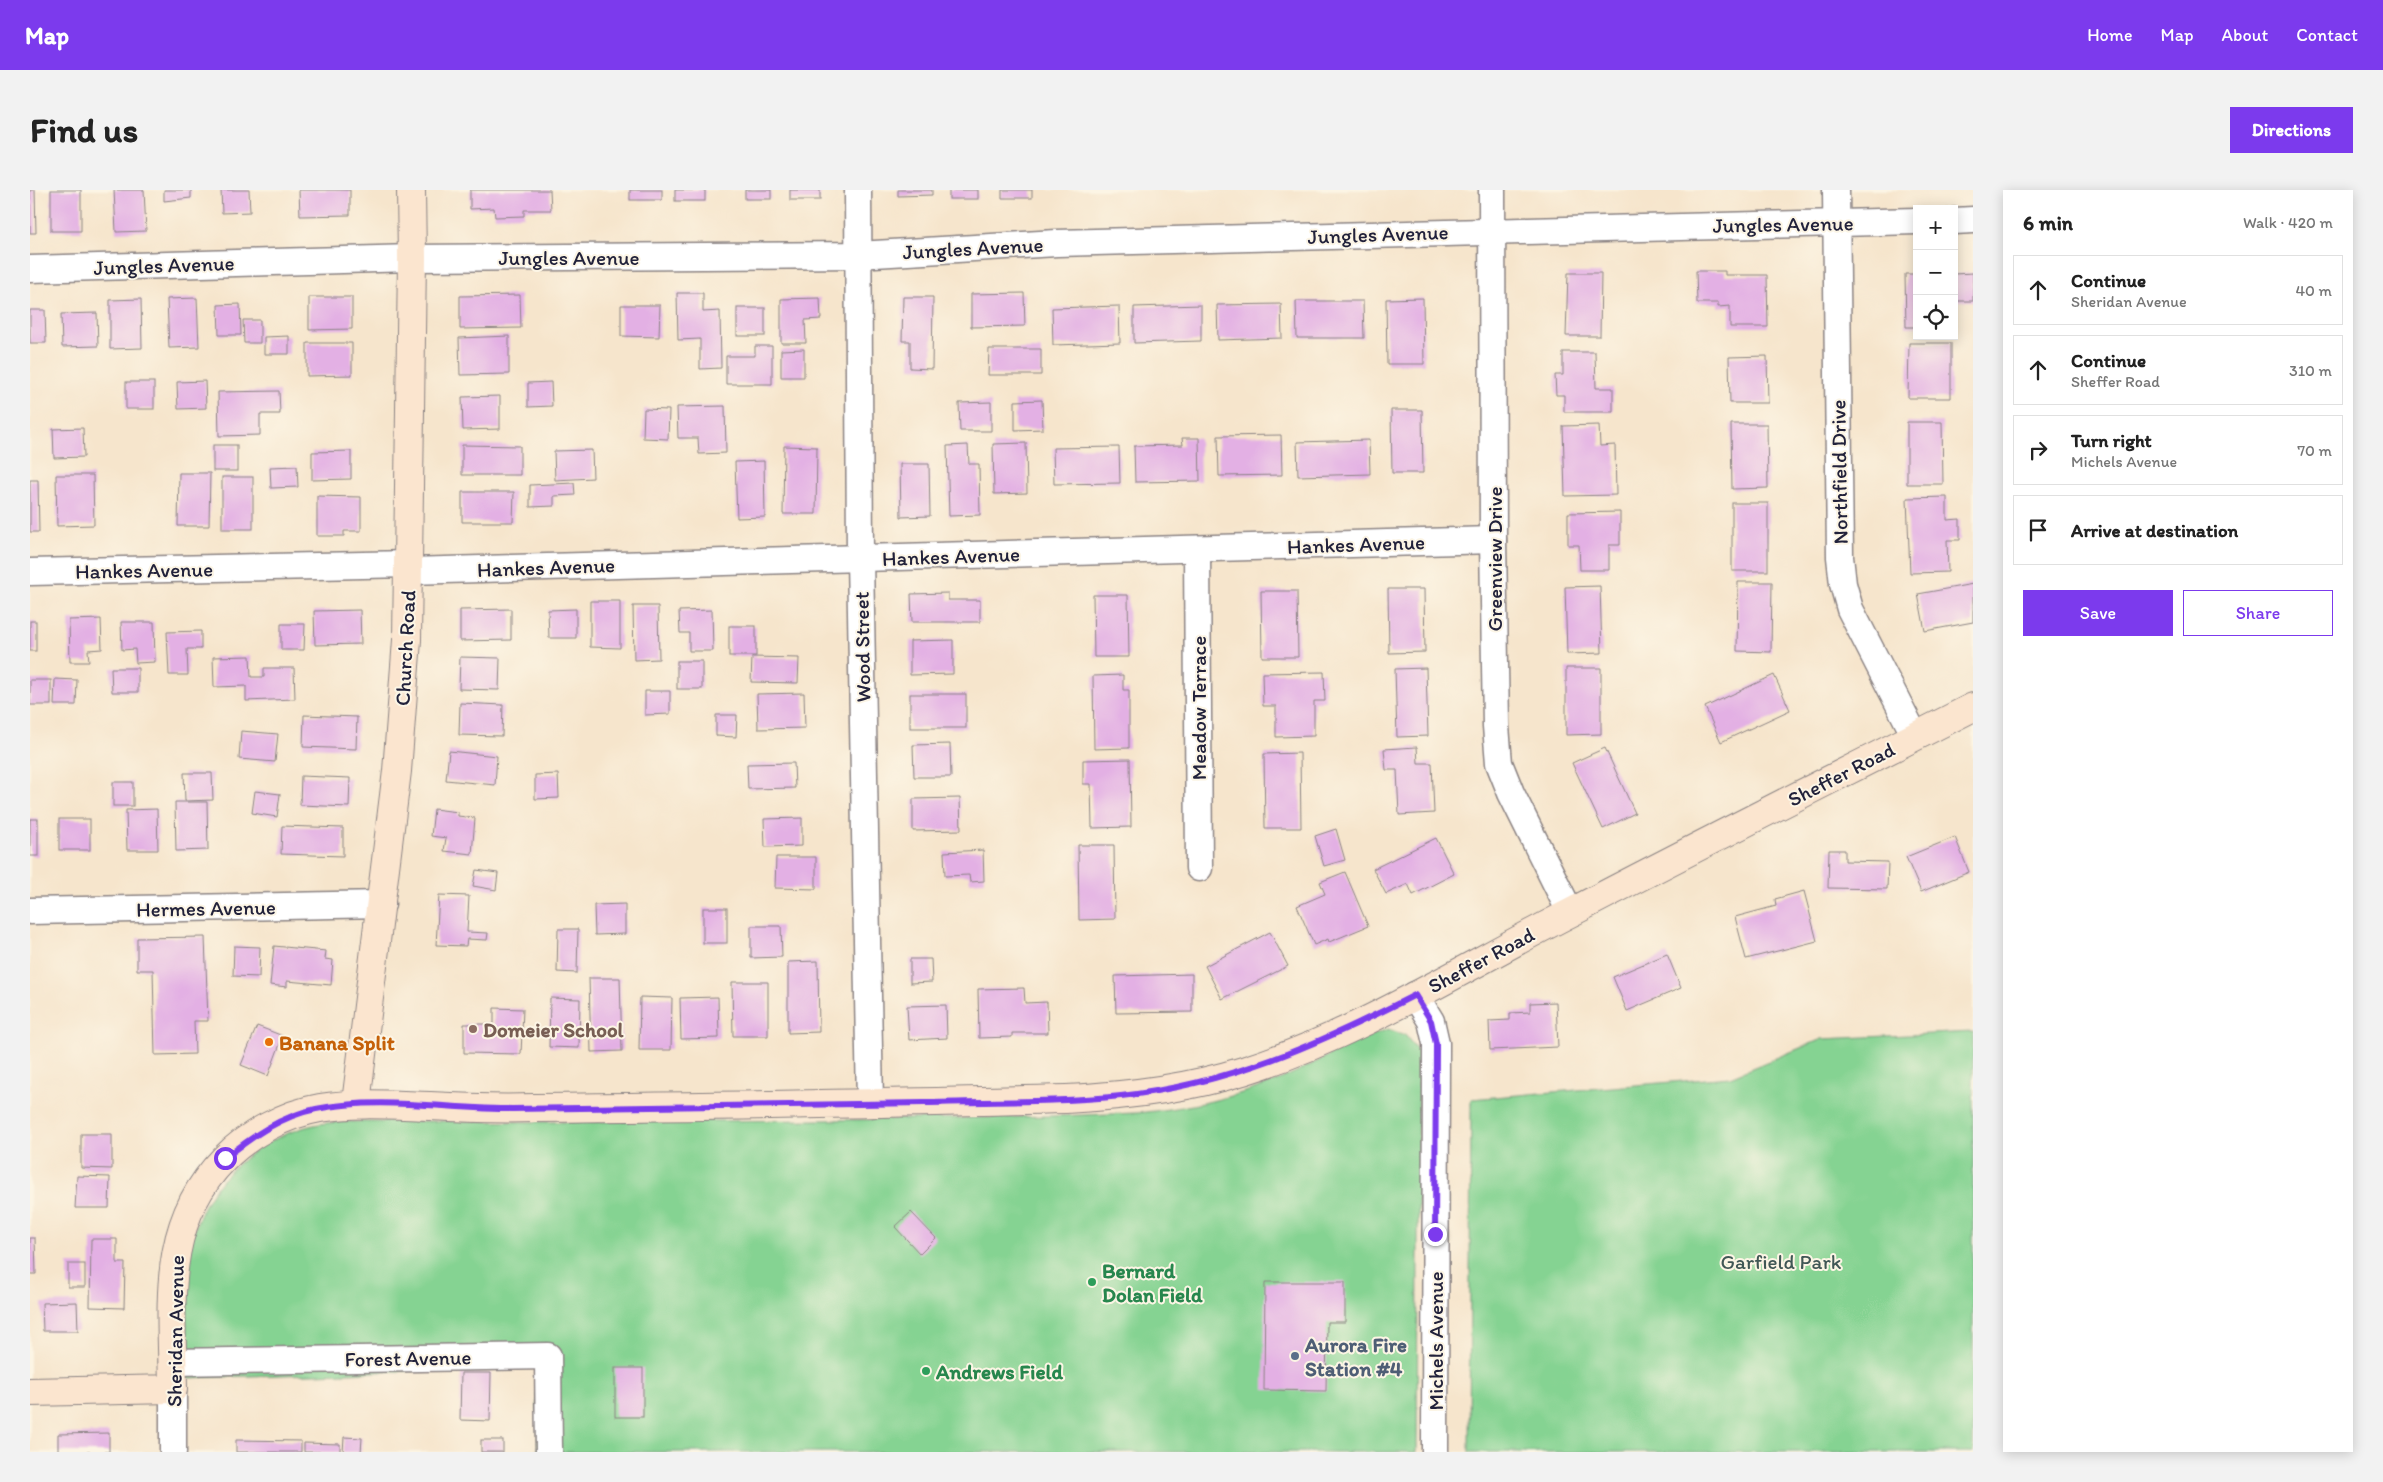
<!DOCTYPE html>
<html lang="en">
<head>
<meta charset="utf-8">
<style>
  body { margin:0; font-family:Itim,sans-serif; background:#f2f2f2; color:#222 }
  .controls { position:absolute; right:15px; top:15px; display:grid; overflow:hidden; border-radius:0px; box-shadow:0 2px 12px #0003 }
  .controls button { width:45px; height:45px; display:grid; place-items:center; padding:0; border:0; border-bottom:1px solid #e0e0e0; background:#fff; color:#222; font:25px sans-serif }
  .stop { position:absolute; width:15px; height:15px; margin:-11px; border:4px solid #7c3aed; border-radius:50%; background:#fff }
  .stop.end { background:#7c3aed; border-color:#fff; box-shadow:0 1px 5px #0008 }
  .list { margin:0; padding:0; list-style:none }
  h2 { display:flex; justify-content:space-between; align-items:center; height:65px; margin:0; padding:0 20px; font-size:21px }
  h2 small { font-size:16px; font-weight:400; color:#767676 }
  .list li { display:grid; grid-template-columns:32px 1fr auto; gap:15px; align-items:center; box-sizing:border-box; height:70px; margin:0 10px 10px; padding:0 10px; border:1px solid #e0e0e0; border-radius:0px }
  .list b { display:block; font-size:19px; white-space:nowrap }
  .list p { margin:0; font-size:16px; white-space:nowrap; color:#767676 }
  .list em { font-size:16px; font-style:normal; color:#767676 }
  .actions { display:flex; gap:10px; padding:15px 20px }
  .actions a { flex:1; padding:11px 0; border:1px solid #7c3aed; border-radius:0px; text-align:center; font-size:18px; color:#7c3aed }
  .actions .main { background:#7c3aed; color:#fff }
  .icon { flex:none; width:28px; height:28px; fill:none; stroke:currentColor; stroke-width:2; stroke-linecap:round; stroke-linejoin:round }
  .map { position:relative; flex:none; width:1943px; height:1262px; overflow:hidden; border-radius:0px }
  header { display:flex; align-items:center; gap:30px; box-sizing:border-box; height:70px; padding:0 25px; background:#7c3aed; color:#fff }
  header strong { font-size:24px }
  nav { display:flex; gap:28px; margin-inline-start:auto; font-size:18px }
  .intro { display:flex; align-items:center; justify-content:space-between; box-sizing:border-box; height:120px; padding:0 30px }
  h1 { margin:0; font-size:35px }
  .button { padding:12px 22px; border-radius:0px; background:#7c3aed; color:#fff; font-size:18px; font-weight:700 }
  main { display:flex; gap:30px; padding:0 30px }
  aside { flex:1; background:#fff; border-radius:0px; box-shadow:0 2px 12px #0003 }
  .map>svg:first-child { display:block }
  .green { fill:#85d392; stroke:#547a66 }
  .building { fill:#e3b0e4 }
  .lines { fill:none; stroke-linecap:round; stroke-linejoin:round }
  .street-casing { stroke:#8c8484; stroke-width:29 }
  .secondary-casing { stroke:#8c8484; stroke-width:30 }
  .street { stroke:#fff; stroke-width:26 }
  .secondary { stroke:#fbe5cf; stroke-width:28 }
  .route { stroke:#7c3aed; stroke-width:6 }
  .education-dot { fill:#8d6e63; stroke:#fcf5e5; stroke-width:2 }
  .food-dot { fill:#e8710a; stroke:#fcf5e5; stroke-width:2 }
  .leisure-dot { fill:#2e9e5b; stroke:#fcf5e5; stroke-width:2 }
  .service-dot { fill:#5c6f8a; stroke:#fcf5e5; stroke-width:2 }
  .labels { text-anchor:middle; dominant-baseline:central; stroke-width:4; stroke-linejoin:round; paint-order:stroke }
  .street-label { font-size:21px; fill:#22223b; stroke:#fcf5e5 }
  .education-label { font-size:21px; font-weight:bold; fill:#785e54; stroke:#fcf5e5; text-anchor:start }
  .food-label { font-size:21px; font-weight:bold; fill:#c56008; stroke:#fcf5e5; text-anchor:start }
  .park-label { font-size:21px; fill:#405755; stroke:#fcf5e5 }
  .leisure-label { font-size:21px; font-weight:bold; fill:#27864d; stroke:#fcf5e5; text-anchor:start }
  .service-label { font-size:21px; font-weight:bold; fill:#4e5e75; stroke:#fcf5e5; text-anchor:start }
</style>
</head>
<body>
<header>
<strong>Map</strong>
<nav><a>Home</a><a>Map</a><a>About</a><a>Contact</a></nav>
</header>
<div class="intro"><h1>Find us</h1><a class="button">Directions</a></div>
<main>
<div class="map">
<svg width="1943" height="1262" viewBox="0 0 1943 1262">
  <rect width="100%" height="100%" fill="#fcf5e5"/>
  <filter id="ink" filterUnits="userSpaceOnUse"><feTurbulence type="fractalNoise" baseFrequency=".02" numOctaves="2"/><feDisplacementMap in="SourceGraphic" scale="10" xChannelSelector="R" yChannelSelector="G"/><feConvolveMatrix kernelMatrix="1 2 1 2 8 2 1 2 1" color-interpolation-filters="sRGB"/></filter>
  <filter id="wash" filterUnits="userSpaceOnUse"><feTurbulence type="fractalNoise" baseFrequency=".0096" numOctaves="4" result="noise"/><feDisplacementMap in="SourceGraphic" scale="20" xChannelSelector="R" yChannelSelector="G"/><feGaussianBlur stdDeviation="1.12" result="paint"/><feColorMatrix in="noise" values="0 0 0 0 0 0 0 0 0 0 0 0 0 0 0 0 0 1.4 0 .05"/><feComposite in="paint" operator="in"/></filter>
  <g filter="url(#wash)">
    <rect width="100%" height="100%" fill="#f6e5cc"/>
    <g class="green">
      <path d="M1358,839l17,6 14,17 -2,400h-879l-2,-85 -350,11c-1,-78 -14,-156 52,-214 22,-19 52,-35 81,-40 20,-3 43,-2 63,-2 61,-2 122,0 183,0 191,-2 382,-1 572,-9 49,-5 99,-15 144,-34 36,-16 70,-37 107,-50z"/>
      <path d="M1943,842v420h-504l2,-353 259,-22 92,-38z"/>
    </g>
    <g id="blocks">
      <g class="building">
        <path d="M0,0h5l1,43h-6z"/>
        <rect x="21" y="0" width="30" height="41"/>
        <path d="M84,0h30l2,41 -30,1z"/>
        <path d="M134,0h27v8l-27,3z"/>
        <path d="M191,0h28l1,22 -28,1z"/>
        <path d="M269,0h51v25l-50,1z"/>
        <path d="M440,0h80l1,20h-27v6l-29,1 -1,-9 -24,1z"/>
        <rect x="600" y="0" width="32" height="10"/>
        <rect x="645" y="0" width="30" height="11"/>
        <rect x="715" y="0" width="26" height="9"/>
        <rect x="760" y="0" width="30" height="10"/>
        <path d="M868,0h34v5l-34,1z"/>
        <rect x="919" y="0" width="29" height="9"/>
        <rect x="972" y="0" width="30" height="8"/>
        <path d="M1666,81h29v4h42l1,52h-38v-21l-12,1v-4h-21z"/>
        <path d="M1538,83h33l-1,63h-34z"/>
        <path d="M1943,83v28h-19v-27z"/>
        <path d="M1875,84h12v53h-11z"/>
        <path d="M647,103h26v19l17,-1 1,57 -21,1v-30l-22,1z"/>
        <path d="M994,103l1,33 -54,1v-33z"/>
        <path d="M490,105l1,33 -61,1v-33z"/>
        <path d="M279,107h43v32l-43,1z"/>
        <path d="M873,107h30l-1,72 -22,-1v-27h-8z"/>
        <path d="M167,108l2,49 -30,1 -2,-49z"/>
        <path d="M790,108l1,21 -16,1 1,23h-25v-44z"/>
        <path d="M1393,108l1,66h-37l-1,-65z"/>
        <path d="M111,109l1,49 -32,1v-49z"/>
        <path d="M1266,111h67l1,37h-67z"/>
        <path d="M210,114l1,31h-22l-1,-30z"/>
        <path d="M1251,114l1,34 -64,2 -1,-35z"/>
        <path d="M591,115h39l-1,32 -38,-1z"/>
        <path d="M1171,115v36l-67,2v-36z"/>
        <path d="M1089,116l1,37 -67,2 -1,-37z"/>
        <rect x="707" y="118" width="28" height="28"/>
        <path d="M0,120h15l1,33h-16z"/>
        <path d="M67,123l1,33 -36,1 -1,-33z"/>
        <path d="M213,130h17v23h-16z"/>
        <path d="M259,146v18h-25v-17z"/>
        <path d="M479,146v38l-49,1 -1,-37z"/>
        <path d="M277,153h45v32l-45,1z"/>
        <path d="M1879,153h42v55h-43z"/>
        <path d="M725,156h17v38h-46v-28h29z"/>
        <path d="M774,159v28h-23v-27z"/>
        <path d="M959,159h52v26h-53z"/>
        <path d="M1533,162h32l1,36h17v24h-49v-17h-8l-1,-20h8z"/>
        <path d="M1737,166l1,47h-38l-1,-46z"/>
        <path d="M175,191l1,27 -28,1 -1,-27z"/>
        <rect x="96" y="192" width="28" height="27"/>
        <path d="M521,192l1,24 -24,1v-24z"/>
        <path d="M249,201l1,23h-20v21l-41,1 -1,-44z"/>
        <path d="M470,206v33l-37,1 -1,-33z"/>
        <path d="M1012,210l1,29 -28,1v-29z"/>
        <path d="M961,212v29h-31l-1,-28z"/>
        <path d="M695,216l1,47 -27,1 -1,-16h-20l-1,-31z"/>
        <path d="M614,219l25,1 -1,29 -25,-1z"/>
        <path d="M1361,220h31l1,63h-31z"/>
        <path d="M1877,232h35l1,62h-36z"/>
        <path d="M1701,234h36l1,64 -36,1z"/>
        <path d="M1569,235l1,21 15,-1 1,50 -51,1 -2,-70z"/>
        <path d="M53,238l1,29 -30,1 -1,-29z"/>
        <path d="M1251,245l1,40 -63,1 -1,-40z"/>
        <path d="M1152,248h17l1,43 -65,1 -1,-36 49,-1z"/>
        <path d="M1339,250l1,34 -72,2 -1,-34z"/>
        <path d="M996,253l1,50 -33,1 -1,-50z"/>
        <rect x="183" y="255" width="24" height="26"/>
        <path d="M432,255l58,1v29h-58z"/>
        <path d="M938,255l1,19h10l1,51 -31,1 -2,-70z"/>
        <path d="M754,256l33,1 -1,67h-33z"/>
        <path d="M1089,257l1,36 -66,1 -1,-36z"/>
        <path d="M562,260l1,28 -38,2 -1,-29z"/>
        <path d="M321,261v28l-39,1v-28z"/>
        <path d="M734,271l1,56 -28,1 -2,-56z"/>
        <path d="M870,274h29l1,52 -29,1z"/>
        <path d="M267,276l1,21 -27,1 -1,-21z"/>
        <path d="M149,283h31l-1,53h-31z"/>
        <path d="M26,285h37l1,50 -37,1z"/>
        <rect x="192" y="287" width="31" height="52"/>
        <path d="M0,290h8l1,52h-9z"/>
        <path d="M544,293l1,12 -21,1v10l-24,1v-22z"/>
        <path d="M432,302h52l-1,30h-51z"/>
        <path d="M287,306l44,1v34h-17v5h-27z"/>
        <path d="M1917,307v23l13,-1v21h-13l1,32 -38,1 -3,-75z"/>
        <rect x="1702" y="313" width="36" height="68"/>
        <path d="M1590,322v33h-11v25h-29l-1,-25h-11v-32z"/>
        <path d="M1708,392h34l-1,70 -34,-1z"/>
        <path d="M1943,394v38l-48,9 -7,-37z"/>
        <path d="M1570,396l2,67 -35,1 -2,-67z"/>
        <path d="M1358,399h36l1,63 -36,1z"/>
        <path d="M1231,401h36l1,66h-36z"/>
        <path d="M918,403v7h32v22h-68l-1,-28z"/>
        <path d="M1063,405h35l1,62h-35z"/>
        <path d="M560,411h30v47l-30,-1z"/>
        <path d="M603,416h25l1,53 -25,1z"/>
        <path d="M481,419v31l-51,1v-31z"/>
        <path d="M546,419v29h-27l-1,-28z"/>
        <path d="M330,420l1,34 -46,1 -1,-34z"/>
        <path d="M682,420l1,41h-24v-18h-9l-1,-22z"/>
        <path d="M71,429l1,30 -14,1 1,12h-19l-1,-42z"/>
        <rect x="0" y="431" width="6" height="30"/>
        <path d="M91,432h33l1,40 -19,1 -1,-14 -13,1z"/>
        <path d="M251,434h24l-1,26h-23z"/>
        <rect x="699" y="436" width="27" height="30"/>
        <path d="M171,441v18h-14l1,26h-19l-2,-43z"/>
        <path d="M923,450v34l-43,1v-34z"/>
        <path d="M220,466l1,21h13v-9h30l1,31 -49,2v-15l-32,1 -1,-30z"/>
        <path d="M430,467l40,1 -1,32 -40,-1z"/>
        <path d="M722,467l47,1 -1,25 -47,-1z"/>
        <rect x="647" y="471" width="25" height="28"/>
        <path d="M81,478h27v24h-26z"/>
        <path d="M1396,478l2,68 -31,1 -2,-68z"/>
        <path d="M1536,478h35v66l-35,1z"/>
        <path d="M1294,482l1,29h-11v35l-38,1v-31h-13l-1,-33z"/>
        <path d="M1093,485v15h6v58l-35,1 -1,-73z"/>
        <path d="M1744,485l16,35 -69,32 -16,-35z"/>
        <path d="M25,489l22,1 -1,25h-22z"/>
        <rect x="0" y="490" width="21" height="25"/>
        <path d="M615,501h25v23l-25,1z"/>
        <path d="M774,503l1,35 -47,1 -1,-35z"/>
        <rect x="880" y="504" width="56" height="34"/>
        <path d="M430,513l43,2 -1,31 -43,-1z"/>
        <path d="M274,525l53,2 -1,32 -53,-2z"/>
        <path d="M686,525h21l-1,22 -20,-1z"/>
        <path d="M211,541l37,3 -3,28 -36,-3z"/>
        <path d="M920,554l1,33h-37l-1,-32z"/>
        <path d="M1387,557l1,16h14l2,50 -35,2 -2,-45h-11l-2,-21z"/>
        <path d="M1575,558l30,65 -32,16 -31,-66z"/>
        <path d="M419,561l48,5 -2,29 -49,-5z"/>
        <path d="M1270,563l1,75h-36l-1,-74z"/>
        <path d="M1100,569l1,68 -39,1 -1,-44h-8v-24z"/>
        <path d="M764,573l1,25 -47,1 -1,-25z"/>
        <path d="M154,583h28l1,27 -28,1z"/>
        <path d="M528,584l1,24 -24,1v-24z"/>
        <path d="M271,586l49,2 -1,29 -49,-2z"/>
        <rect x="83" y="592" width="20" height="24"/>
        <path d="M225,601l25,3 -3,23 -25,-4z"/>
        <path d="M930,608l1,32 -48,1v-32z"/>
        <path d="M145,612h32l1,48 -32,1z"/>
        <path d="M127,619l1,41h-31l-1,-40z"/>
        <path d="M404,619l24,3v4l17,2 -3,36 -28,-3 2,-13 -15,-2z"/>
        <path d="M772,628v28l-37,1 -1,-28z"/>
        <rect x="0" y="629" width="8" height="37"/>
        <rect x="29" y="629" width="31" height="31"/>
        <path d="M252,636l61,2v28l-62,-2z"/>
        <path d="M1306,639l9,31 -21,6 -9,-30z"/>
        <path d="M1925,647l14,35 -48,20 -15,-35z"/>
        <path d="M1406,648l18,36 -41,21 -5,-11 -22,10 -13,-25z"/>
        <path d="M1048,655h36l1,74 -36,1z"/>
        <path d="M953,660l1,31 -14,1 -1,-7 -24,1 -1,-24z"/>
        <path d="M1799,660h16v11l43,1 -1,27 -59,-1z"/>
        <path d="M746,667h40v32l-41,-1z"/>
        <path d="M446,680l22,3 -2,17 -23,-4z"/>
        <path d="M1315,682l23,54 -39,16 -1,-3 -14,6 -17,-39 28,-12 -5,-12z"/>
        <path d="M1774,701l13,50 -71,18 -11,-42 41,-11 -1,-7z"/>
        <path d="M409,705l30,1 -2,36 21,1 -1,7 -20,-1 -1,7 -30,-1z"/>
        <path d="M595,714v30l-30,1 -1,-30z"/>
        <rect x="673" y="718" width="24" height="35"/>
        <path d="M721,736h30l1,31 -31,1z"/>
        <path d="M528,739h20l-1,44 -20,-1z"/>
        <path d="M1240,742l18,34 -66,33 -17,-33z"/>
        <path d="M175,747l3,84h-14l1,33 -40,1 -2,-85h-16v-32z"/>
        <path d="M204,756l26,1 -1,30 -26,-1z"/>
        <path d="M244,756l52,5 -1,8 8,1 -2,25 -44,-4v6l-17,-2z"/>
        <path d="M1637,764l14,34 -54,23 -14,-34z"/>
        <path d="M880,769h21l1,23 -22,1z"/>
        <path d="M788,771l1,71 -31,1v-71z"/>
        <path d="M1162,784v38l-76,1 -1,-37z"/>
        <path d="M559,788h31l2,73 -31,1z"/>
        <path d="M702,792h36v54h-35z"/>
        <path d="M994,798l1,15 22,-1 1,31h-36v4l-33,1 -1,-49z"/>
        <path d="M610,807l32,1 -1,52h-32z"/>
        <path d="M688,807l1,41 -38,1 -1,-41z"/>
        <path d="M520,808l30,1 -1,49 -30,-1z"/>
        <path d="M1526,812l2,45 -68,3 -1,-29 21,-1v-7l20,-1v-9z"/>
        <path d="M916,815l1,33 -38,2 -2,-34z"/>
        <path d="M464,818l29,1 -2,45 -57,-1v-29h30z"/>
        <path d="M227,836l26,10 -15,40 -27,-11z"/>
        <path d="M51,944h31v35l-31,-1z"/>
        <path d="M47,986l33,1 -1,31h-34z"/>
        <path d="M881,1022l25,26 -16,16 -25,-27z"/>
        <path d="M0,1048h5l1,36h-6z"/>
        <path d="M61,1049h26v24h8l-1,45 -34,-1z"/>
        <rect x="38" y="1074" width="17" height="23"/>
        <path d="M1235,1092h80v40h-18l-1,69 -62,-1z"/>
        <path d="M47,1112l1,29h-35l-1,-28z"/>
        <rect x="585" y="1178" width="28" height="49"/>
        <path d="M431,1183h30l-1,48 -30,-1z"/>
        <path d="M79,1243v19h-51v-18z"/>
        <path d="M314,1247l18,1 -1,14h-18z"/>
        <path d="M206,1250l65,1v11h-65z"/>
        <rect x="451" y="1250" width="22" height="12"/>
        <path d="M274,1253l36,1v8h-36z"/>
      </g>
    </g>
  </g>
  <g filter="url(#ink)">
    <use href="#blocks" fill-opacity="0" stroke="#8c8484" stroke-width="1"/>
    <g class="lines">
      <g class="street-casing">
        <g id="street">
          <path d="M828,0l2,368 10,546"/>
          <path d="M1462,0l1,350 3,186 3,37 12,30 59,119"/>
          <path d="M1806,0l4,367 3,27 7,25 65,127"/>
          <path d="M1924,31l19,-1"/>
          <path d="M0,79l382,-11 446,-3 199,-12 860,-22"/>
          <path d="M1167,359l2,319"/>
          <path d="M379,381l1084,-31"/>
          <path d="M0,382l379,-8"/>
          <path d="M0,721l352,-7"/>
          <path d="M1385,805l16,26 5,22 -1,409"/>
          <path d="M142,1172l376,-6 1,96"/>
          <path d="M143,1199v63"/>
        </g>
      </g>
      <g class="secondary-casing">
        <g id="secondary">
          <path d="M326,913l41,-332 10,-131 5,-382 -1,-68"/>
          <path d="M0,1202l143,-3c-1,-83 -13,-165 51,-230 24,-25 61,-45 96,-51 37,-6 73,-3 110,-2 35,2 70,3 105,2 177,-2 354,-4 531,-9 60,-3 120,-10 177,-28 117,-37 221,-104 329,-159 133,-70 268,-137 401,-205"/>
        </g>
      </g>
      <use href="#street" class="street"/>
      <use href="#secondary" class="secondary"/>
    </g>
  </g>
  <g class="lines" filter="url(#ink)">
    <path class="route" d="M195,968c28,-22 56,-42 91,-49 63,-13 132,0 196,0 138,-2 275,-3 412,-6 65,-2 132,0 197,-7 108,-12 198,-52 294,-101l16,26 5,23 -1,190"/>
  </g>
  <circle class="education-dot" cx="443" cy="839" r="5"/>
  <circle class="food-dot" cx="239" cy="852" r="5"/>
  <g class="leisure-dot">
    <circle cx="1062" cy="1092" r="5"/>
    <circle cx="896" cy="1181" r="5"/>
  </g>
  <circle class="service-dot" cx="1265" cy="1166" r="5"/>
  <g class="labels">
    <g class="street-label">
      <text transform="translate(1753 34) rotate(-1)">Jungles Avenue</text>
      <text transform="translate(1348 44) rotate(-2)">Jungles Avenue</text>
      <text transform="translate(943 58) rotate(-3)">Jungles Avenue</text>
      <text x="539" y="67">Jungles Avenue</text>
      <text transform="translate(134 75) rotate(-2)">Jungles Avenue</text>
      <text transform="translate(1809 282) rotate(-91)">Northfield Drive</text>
      <text transform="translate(1326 354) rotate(-2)">Hankes Avenue</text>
      <text transform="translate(921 366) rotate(-2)">Hankes Avenue</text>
      <text transform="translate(1464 369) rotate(-90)">Greenview Drive</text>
      <text transform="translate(516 377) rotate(-2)">Hankes Avenue</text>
      <text transform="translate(114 380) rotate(-1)">Hankes Avenue</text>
      <text transform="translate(832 457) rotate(-91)">Wood Street</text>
      <text transform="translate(375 458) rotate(-87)">Church Road</text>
      <text transform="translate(1168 518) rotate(-90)">Meadow Terrace</text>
      <text transform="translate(1811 584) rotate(-27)">Sheffer Road</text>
      <text transform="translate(176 718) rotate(-1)">Hermes Avenue</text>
      <text transform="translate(1451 770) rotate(-28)">Sheffer Road</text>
      <text transform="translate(145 1141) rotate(-89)">Sheridan Avenue</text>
      <text transform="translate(1405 1151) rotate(-90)">Michels Avenue</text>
      <text transform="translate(378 1168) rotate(-1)">Forest Avenue</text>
    </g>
    <g class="education-label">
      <text x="453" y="839">Domeier School</text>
    </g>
    <g class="food-label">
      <text x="249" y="852">Banana Split</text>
    </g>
    <g class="park-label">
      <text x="1751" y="1071">Garfield Park</text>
    </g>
    <g class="leisure-label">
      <text x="1072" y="1080">Bernard<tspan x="1072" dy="24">Dolan Field</tspan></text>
      <text x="906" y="1181">Andrews Field</text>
    </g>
    <g class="service-label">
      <text x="1275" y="1154">Aurora Fire<tspan x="1275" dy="24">Station #4</tspan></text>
    </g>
  </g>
</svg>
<div class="controls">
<button>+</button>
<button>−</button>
<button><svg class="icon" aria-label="locate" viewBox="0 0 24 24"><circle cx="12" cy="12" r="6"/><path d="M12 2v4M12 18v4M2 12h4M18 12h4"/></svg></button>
</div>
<div class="stop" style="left:195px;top:968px"></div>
<div class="stop end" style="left:1405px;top:1044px"></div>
</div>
<aside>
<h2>6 min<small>Walk · 420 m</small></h2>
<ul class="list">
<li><svg class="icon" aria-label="ahead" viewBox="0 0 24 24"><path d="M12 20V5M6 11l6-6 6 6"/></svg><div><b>Continue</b><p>Sheridan Avenue</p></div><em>40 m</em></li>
<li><svg class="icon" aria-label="ahead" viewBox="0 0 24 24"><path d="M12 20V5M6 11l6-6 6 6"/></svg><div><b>Continue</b><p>Sheffer Road</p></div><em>310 m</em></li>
<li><svg class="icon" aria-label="right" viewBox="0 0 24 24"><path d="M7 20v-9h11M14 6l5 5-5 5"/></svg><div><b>Turn right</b><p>Michels Avenue</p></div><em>70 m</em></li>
<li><svg class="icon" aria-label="arrive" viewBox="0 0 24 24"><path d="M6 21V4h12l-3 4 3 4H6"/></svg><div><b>Arrive at destination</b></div></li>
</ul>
<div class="actions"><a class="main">Save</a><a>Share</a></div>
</aside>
</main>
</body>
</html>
